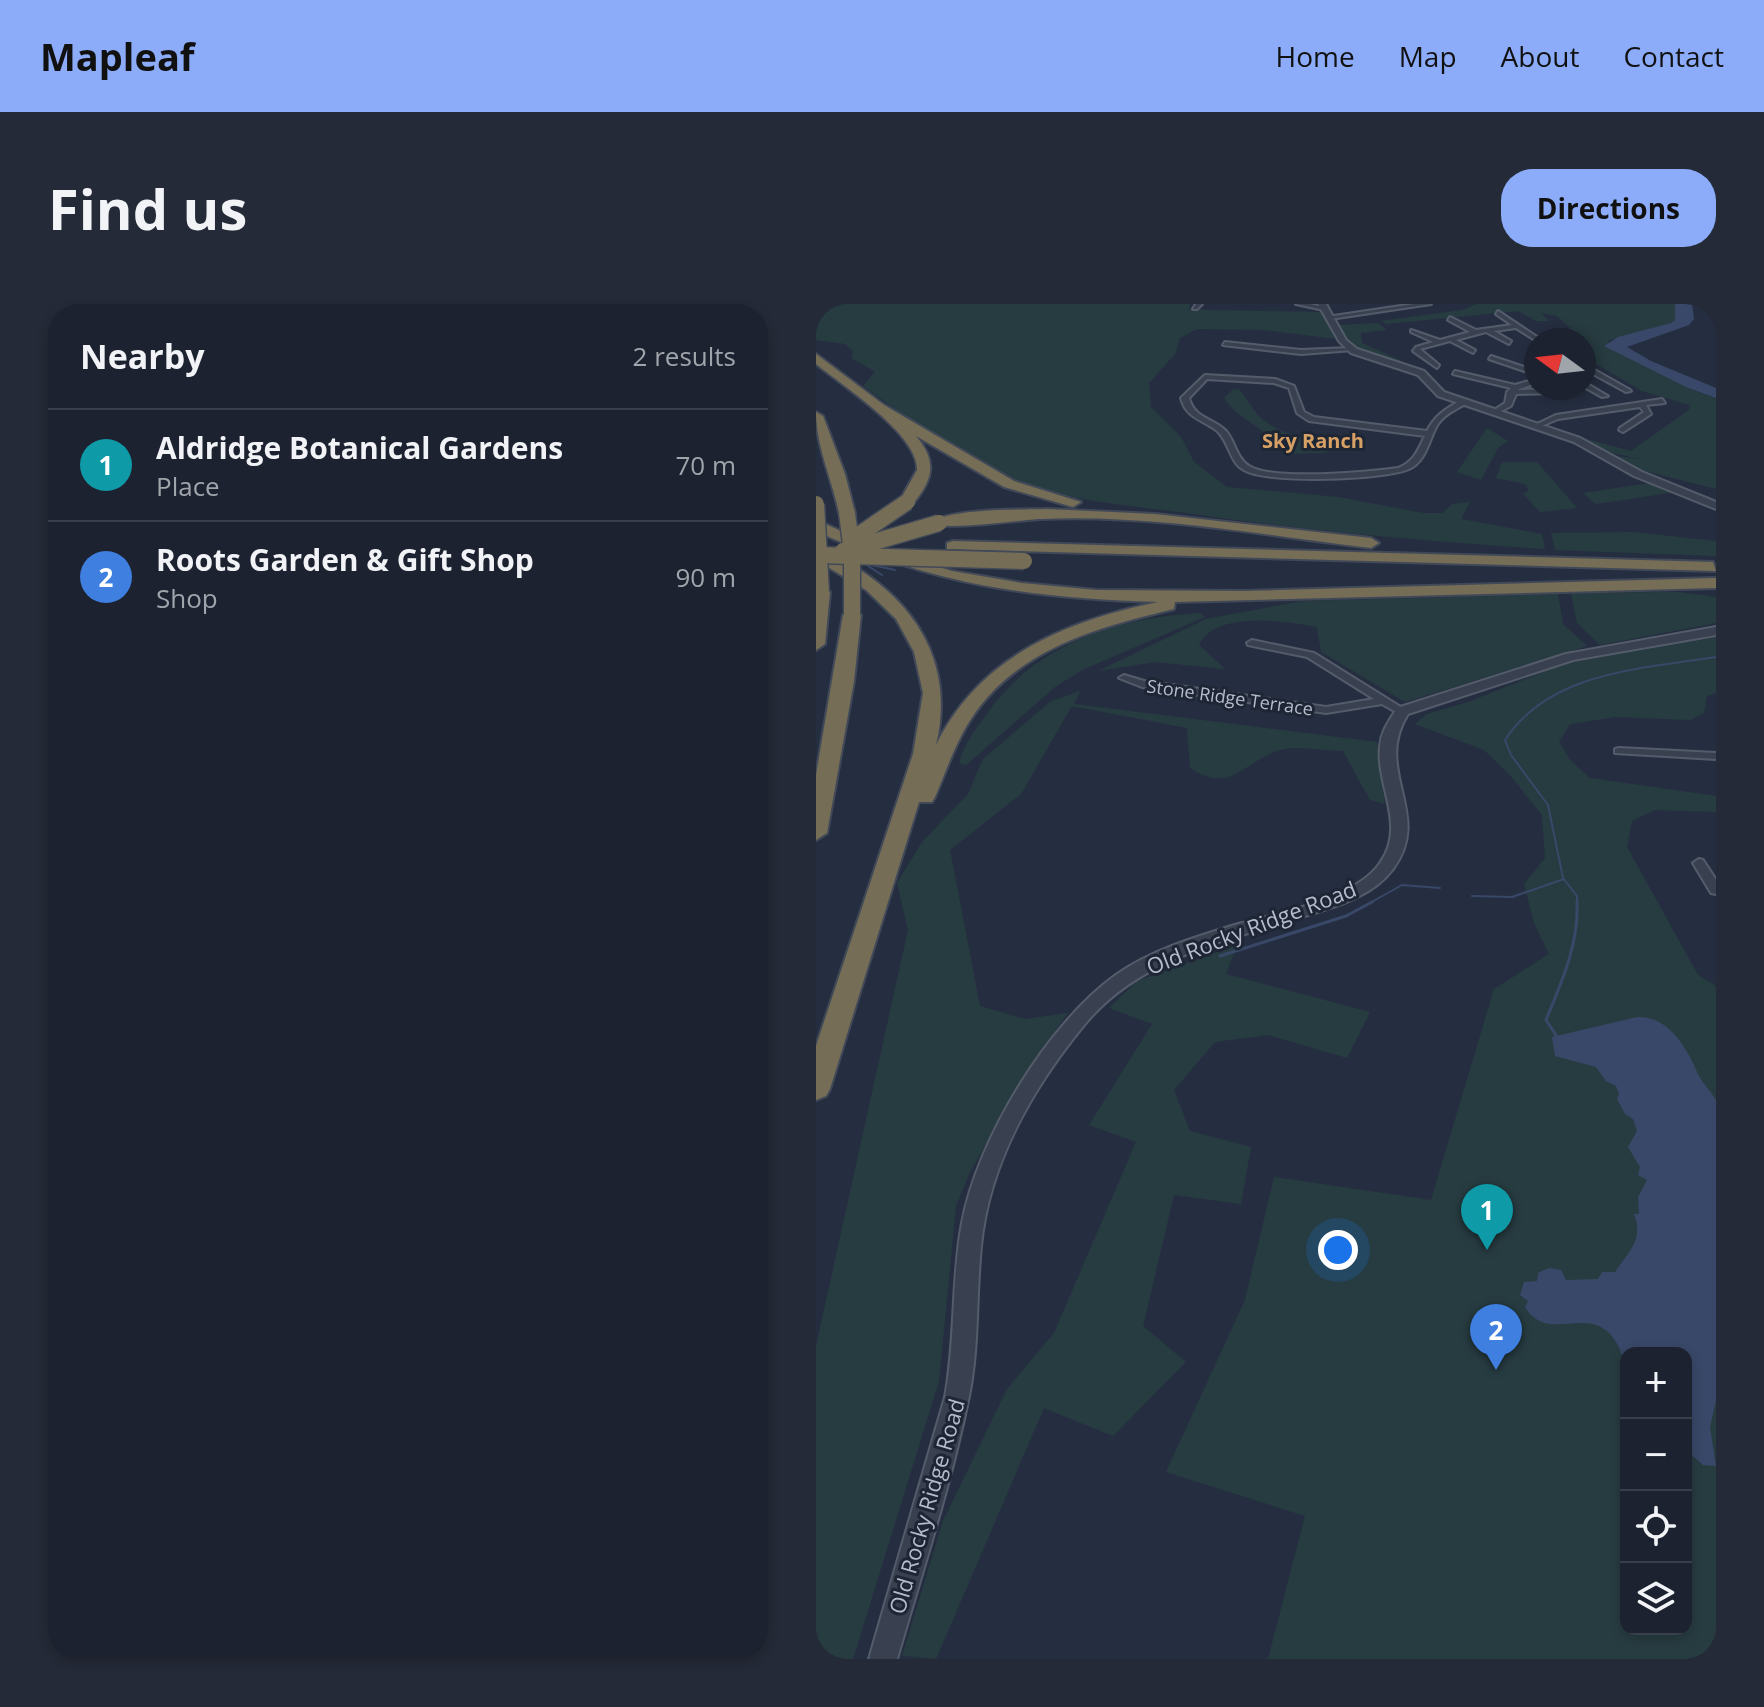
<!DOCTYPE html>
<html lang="en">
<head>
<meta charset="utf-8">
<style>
  body { margin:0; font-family:"Open Sans",sans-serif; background:#252a38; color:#f1f3f6 }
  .controls { position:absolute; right:24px; bottom:24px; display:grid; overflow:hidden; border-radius:16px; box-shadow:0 4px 12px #0003 }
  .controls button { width:72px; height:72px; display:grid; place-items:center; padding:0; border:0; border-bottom:2px solid #3a3f4c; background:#1c2230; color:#f1f3f6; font:40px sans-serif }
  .compass { position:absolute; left:708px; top:24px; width:72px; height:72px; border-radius:50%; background:#1c2230; box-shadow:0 4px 12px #0003; rotate:285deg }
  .you { position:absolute; left:522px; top:946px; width:28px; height:28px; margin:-20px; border:6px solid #fff; border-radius:50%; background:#1a73e8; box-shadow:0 0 0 12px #1a73e833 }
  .badge { display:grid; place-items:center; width:52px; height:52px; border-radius:50%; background:#8cacf9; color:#fff; font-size:26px; font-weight:700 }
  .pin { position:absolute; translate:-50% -66px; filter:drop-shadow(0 2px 4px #0008) }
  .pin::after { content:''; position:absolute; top:42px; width:28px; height:24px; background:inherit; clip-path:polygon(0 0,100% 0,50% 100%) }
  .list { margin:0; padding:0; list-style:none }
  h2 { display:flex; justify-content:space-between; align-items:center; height:104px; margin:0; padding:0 32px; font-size:34px }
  h2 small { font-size:26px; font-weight:400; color:#a0a4ab }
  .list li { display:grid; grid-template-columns:52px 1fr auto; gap:24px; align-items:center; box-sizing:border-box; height:112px; padding:0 32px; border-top:2px solid #3a3f4c }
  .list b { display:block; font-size:30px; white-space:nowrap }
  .list p { margin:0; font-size:26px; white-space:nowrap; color:#a0a4ab }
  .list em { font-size:26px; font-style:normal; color:#a0a4ab }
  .icon { flex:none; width:44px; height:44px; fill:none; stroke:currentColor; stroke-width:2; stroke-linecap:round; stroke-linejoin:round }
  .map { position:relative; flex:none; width:900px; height:1355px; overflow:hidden; border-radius:32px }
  header { display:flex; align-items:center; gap:48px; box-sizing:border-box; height:112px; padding:0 40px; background:#8cacf9; color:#111 }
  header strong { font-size:38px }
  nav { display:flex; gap:44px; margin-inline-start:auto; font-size:28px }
  .intro { display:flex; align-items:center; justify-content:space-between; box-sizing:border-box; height:192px; padding:0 48px }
  h1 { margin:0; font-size:56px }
  .button { padding:20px 36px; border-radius:32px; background:#8cacf9; color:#111; font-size:28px; font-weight:700 }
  main { display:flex; gap:48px; padding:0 48px }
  aside { flex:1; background:#1c2230; border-radius:32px; box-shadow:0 4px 12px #0003 }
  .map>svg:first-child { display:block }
  .green { fill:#273c41; fill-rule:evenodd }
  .water { fill:#394868 }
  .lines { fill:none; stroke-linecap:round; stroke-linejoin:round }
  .stream-far1 { stroke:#394868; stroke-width:2 }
  .stream { stroke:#394868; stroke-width:3 }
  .minor-casing { stroke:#545c6b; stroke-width:4 }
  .tertiary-casing { stroke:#545c6b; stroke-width:4 }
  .motorway-casing { stroke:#414958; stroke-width:4 }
  .minor { fill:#394150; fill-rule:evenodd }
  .tertiary { fill:#394150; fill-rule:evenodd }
  .motorway { fill:#766d56; fill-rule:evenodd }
  .motorway-bridge-casing { stroke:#414958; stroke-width:19; stroke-linecap:butt }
  .motorway-bridge { stroke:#766d56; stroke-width:16 }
  .labels { text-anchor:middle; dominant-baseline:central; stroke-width:6; stroke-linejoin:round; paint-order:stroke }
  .far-street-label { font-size:18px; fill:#b6bccb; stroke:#1e2635 }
  .far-neighbourhood-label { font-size:20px; font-weight:bold; fill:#d7a165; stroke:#1e2635 }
  .street-label { font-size:22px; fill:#b6bccb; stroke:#1e2635 }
</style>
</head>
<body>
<header>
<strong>Mapleaf</strong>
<nav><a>Home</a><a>Map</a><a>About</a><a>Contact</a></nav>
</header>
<div class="intro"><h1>Find us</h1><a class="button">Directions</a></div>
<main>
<aside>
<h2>Nearby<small>2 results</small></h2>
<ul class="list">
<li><span class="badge" style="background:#0f9aa8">1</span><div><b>Aldridge Botanical Gardens</b><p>Place</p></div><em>70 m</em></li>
<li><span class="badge" style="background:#3f7fe0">2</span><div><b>Roots Garden &amp; Gift Shop</b><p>Shop</p></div><em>90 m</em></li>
</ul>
</aside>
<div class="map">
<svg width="900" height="1355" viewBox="0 0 900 1355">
  <rect width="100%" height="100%" fill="#252e40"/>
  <g class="green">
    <path d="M0,0h374l-1,5 18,1 115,2 14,27 -71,-9 -68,-1 -17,9 -5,16 -26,29 2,24 30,30 13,25 33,25 111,10 85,16h20l9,-9 18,-2 -9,17 81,15 3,15c-123,-8 -245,-19 -367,-37 -50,-7 -102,-10 -149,-27 -60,-20 -115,-63 -166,-99l12,-14 -23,-14 1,-7 -8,-7 -29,-4z"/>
    <path d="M661,0h198v16l-4,3 -64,18 79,46 30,11v91l-79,-20 -21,-13 25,3 -29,-6 -40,-18 59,16 58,-41 1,-5 -48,-14 -58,-34v-17h-29l26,-2 -24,-22 -16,-3 8,8h-13l-18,-10 -132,13 -5,-3 81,-11z"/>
    <path d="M562,19l9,7 -26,3 1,10 44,20c-32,-4 -51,-11 -69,-38z"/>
    <path d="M417,85l7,1c7,9 14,22 23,30 25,19 61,21 91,24l-31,9 -38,1c-15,-26 -46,-32 -61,-56z"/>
    <path d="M671,124l21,13 -10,7 -17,32 -24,-8z"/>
    <path d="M686,158h35l40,46 -37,4 -17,-18 6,-4 -4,-6 -29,-6z"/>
    <path d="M834,179l26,9 -80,12 -13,-11z"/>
    <path d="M817,228l83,9v15l-161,-6 -4,-17z"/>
    <path d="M862,288l38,5v26l-116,22 -23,-22 -6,-30z"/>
    <path d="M742,290l5,30 24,22 -182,56 -84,-50 -4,-25c-32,-6 -101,-17 -118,18l26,24 -70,-7 -57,9 108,-52 97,-18z"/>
    <path d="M384,309l5,4 -123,53 -27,17 -89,78 -7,-2c5,-19 15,-32 27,-48 49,-71 129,-97 214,-102z"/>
    <path d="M900,333v56l-9,3 -3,17 -13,7 -75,-3 -46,7 -11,18 12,19 19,17 126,18v16l-61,-2 -23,11 -5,26 71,128 18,11v673h-448l37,-143 -139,-44 79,-172 29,-123 157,23 63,-211 55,-35 -15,-31 -10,-39 21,-26 -3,-43 -32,-40 -26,-25 -69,-26 12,-10 41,-12 98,-39zM810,1049h60v276h-60z"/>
    <path d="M264,387l-6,13 303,38 8,62 -15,-4 -27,-49c-18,0 -46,-6 -63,-1 -37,12 -50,45 -90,18l-3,-40 -115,-22 -51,88 -71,56 30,156 45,13 43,-6 -32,44 -67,117 -13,32 -17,175 -86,278h-37v-313l92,-416 -11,-47 25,-41 46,-48 15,-35 67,-57z"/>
    <path d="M421,641l-11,29 144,38 -23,46 -79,-23 -53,7 -41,48 16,41 61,16 -10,57 -67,-9 -31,131 43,36 -73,74 -69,-28 -108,251 -34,-3 41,-135 64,-132 47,-56 82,-191 -47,-17 63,-101 -43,-16 28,-27z"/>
  </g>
  <g class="water">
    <path d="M859,0h17l2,15 -5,6 -62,22 24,14 65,27v10l-30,-11 -82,-41 14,-9 53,-14 4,-3z"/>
    <path d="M821,713c32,-1 50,31 61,57 4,9 13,17 18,26v301l-6,26 6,39 -13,-1 -17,-15v-97h-60v14c-22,-82 -74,-15 -101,-60l3,-6 -8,-6 4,-13 13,-1 1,-8 11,-5 12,2 5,10 32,-1 4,-7h13c14,-21 29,-32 19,-58h5l-1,-17 9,-17 -9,-5 2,-8 -12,-20 9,-16 -4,-12 -8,-5 -8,-15 2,-5 -3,-8 -10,-5 -10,-14 -41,-11 -3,-19z"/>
  </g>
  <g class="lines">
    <g class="stream-far1">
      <path d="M49,260l17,11"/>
      <path d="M51,260l28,6"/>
      <path d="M656,592l40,1 52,-18"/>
      <path d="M552,600l34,-19 38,3"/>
      <path d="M761,600v-8l-14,-18 -15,-73 -37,-50 -6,-15c45,-69 137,-71 211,-83"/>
    </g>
    <g class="stream">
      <path d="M404,652l126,-40 26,-14"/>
      <path d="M740,731l-10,-15c16,-39 33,-76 31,-118"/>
    </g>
    <g class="minor-casing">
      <g id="minor">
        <path d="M380,0h6l-5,5h-4z"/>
        <path d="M480,0h14l17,4 -3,2z"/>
        <path d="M598,0h17l-101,15 -3,-2z"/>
        <path d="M682,7l42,28 -5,1 -19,-12 -22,3 17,10 -2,3 -23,-12 -30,8 19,10 -2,3 -23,-12 -30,8 19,16 -2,3 -24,-17 3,-4 17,-5 -22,-10v-2l29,10 30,-8 -22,-12 2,-3 26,13 36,-5 -16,-11z"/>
        <path d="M409,38l76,8 49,-2 3,2 -52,4 -78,-9z"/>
        <path d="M675,52l45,15v4l-47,-16z"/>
        <path d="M768,60l46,26 1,1 -5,1 -42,-23z"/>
        <path d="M639,67l60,14 21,-6v4l-19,7 45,-1 3,2 -3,2 -46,1 -5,12 -14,7 -4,-2 12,-8 2,-11 4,-4 -58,-14z"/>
        <path d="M389,71l70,4 19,7 10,26 10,5 113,14c8,-16 19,-22 34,-31l7,2c-10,7 -23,11 -30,22 -9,14 -11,37 -29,45 -25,11 -142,15 -165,1 -15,-8 -15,-30 -28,-40 -15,-11 -30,-12 -35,-32zM391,75l67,4 15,5 8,25 12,8 116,15c-7,14 -11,26 -27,32 -29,4 -126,13 -149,-2 -13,-8 -14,-26 -24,-36 -13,-12 -31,-12 -36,-32z"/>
        <path d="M768,78l22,13 2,1 -6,1 -18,-10z"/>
        <path d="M846,95l3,4 -19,2 5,9 -28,18 -4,-2 1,-2 24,-16 -4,-5 -82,12 -19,8 -4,-2 21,-10z"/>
        <path d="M436,336l62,13 93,58 -1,2h-8l-16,-9 -56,9 -184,-26 -23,-9 5,-3 20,6 182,26 48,-8 -67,-42 -59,-12 -1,-2z"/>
        <path d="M803,444l97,5v6l-101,-6v-4z"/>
        <path d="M883,555l4,1 13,20v14l-5,-1 -18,-30z"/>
      </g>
    </g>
    <g class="tertiary-casing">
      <g id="tertiary">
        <path d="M502,0h8l20,36 11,9 67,22 20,21 136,46 62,34 74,30v7l-82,-33 -60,-34 -136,-46 -20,-21 -67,-22 -12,-12z"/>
        <path d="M900,323v8l-143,25 -165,54c-36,57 26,100 -15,155 -23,31 -67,40 -101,51 -75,23 -155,41 -207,104 -52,63 -96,140 -104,222 -5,50 -2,101 -12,150 -18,89 -47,176 -72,263h-28l76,-262c11,-58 6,-117 17,-174 15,-82 85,-199 154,-248 35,-25 80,-38 122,-51 40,-11 118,-25 142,-61 27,-38 -4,-76 0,-117 1,-15 10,-26 17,-38l169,-54z"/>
      </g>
    </g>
    <g class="motorway-casing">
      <g id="motorway">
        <path d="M0,50l68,51 130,76 67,21 -8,5 -69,-20 -88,-51c22,26 17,44 -4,69h-10l-3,-3 18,-32c2,-35 -75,-85 -101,-106z"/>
        <path d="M0,108l7,4 22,58 10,39 -2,3 -14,-3c-7,-34 -23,-67 -23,-101z"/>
        <path d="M231,205l108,5 216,24 8,5 -8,5c-109,-13 -221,-34 -331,-29 -19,1 -100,12 -109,4 18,-15 91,-13 116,-14z"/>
        <path d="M0,216l71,31 65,20 70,12 74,7 149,1 471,-13v10l-541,14 -1,7c-74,18 -152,38 -199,104 -18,25 -28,56 -40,84l-3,5h-13l-89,287 -4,7 -10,4v-54l97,-292 10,-61 -9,-41 -18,-33 -30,-29 -50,-30v-11c17,4 35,15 50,25 59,41 87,100 70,171 44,-89 130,-124 222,-143 -126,-4 -226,-17 -342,-71z"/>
        <path d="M137,237l760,21 3,9 -769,-22v-6z"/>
        <path d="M5,283l9,5 -5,52 -9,6v-62z"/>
        <path d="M36,306l9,5 -7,66 -27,152 -11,7v-65l27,-160z"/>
      </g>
    </g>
    <use href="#minor" class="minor"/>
    <use href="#tertiary" class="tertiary"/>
    <use href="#motorway" class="motorway"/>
    <g class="motorway-bridge-casing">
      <g id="motorway-bridge">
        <path d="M0,200l5,88"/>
        <path d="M31,209l5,39v63"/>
        <path d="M44,230l47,-32"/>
        <path d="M27,247l96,-28"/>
        <path d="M0,251l208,6"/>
      </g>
    </g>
    <use href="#motorway-bridge" class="motorway-bridge"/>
  </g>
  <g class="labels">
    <g class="far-street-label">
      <text transform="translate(414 393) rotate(8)">Stone Ridge Terrace</text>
    </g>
    <g class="far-neighbourhood-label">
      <text x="497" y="136">Sky Ranch</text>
    </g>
    <g class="street-label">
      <text transform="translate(435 623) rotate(-21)">Old Rocky Ridge Road</text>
      <text transform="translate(110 1202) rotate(-74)">Old Rocky Ridge Road</text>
    </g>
  </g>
</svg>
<div class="controls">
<button>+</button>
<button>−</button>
<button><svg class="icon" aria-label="locate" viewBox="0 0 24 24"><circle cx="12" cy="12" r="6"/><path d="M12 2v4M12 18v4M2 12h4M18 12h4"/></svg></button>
<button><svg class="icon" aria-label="layers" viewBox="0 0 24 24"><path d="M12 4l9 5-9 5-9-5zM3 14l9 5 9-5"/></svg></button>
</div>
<svg class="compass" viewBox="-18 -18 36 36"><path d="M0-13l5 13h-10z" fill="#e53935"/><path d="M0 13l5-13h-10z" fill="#a0a4ab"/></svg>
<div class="you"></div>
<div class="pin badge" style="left:671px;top:946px;background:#0f9aa8">1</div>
<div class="pin badge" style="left:680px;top:1066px;background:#3f7fe0">2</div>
</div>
</main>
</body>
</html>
